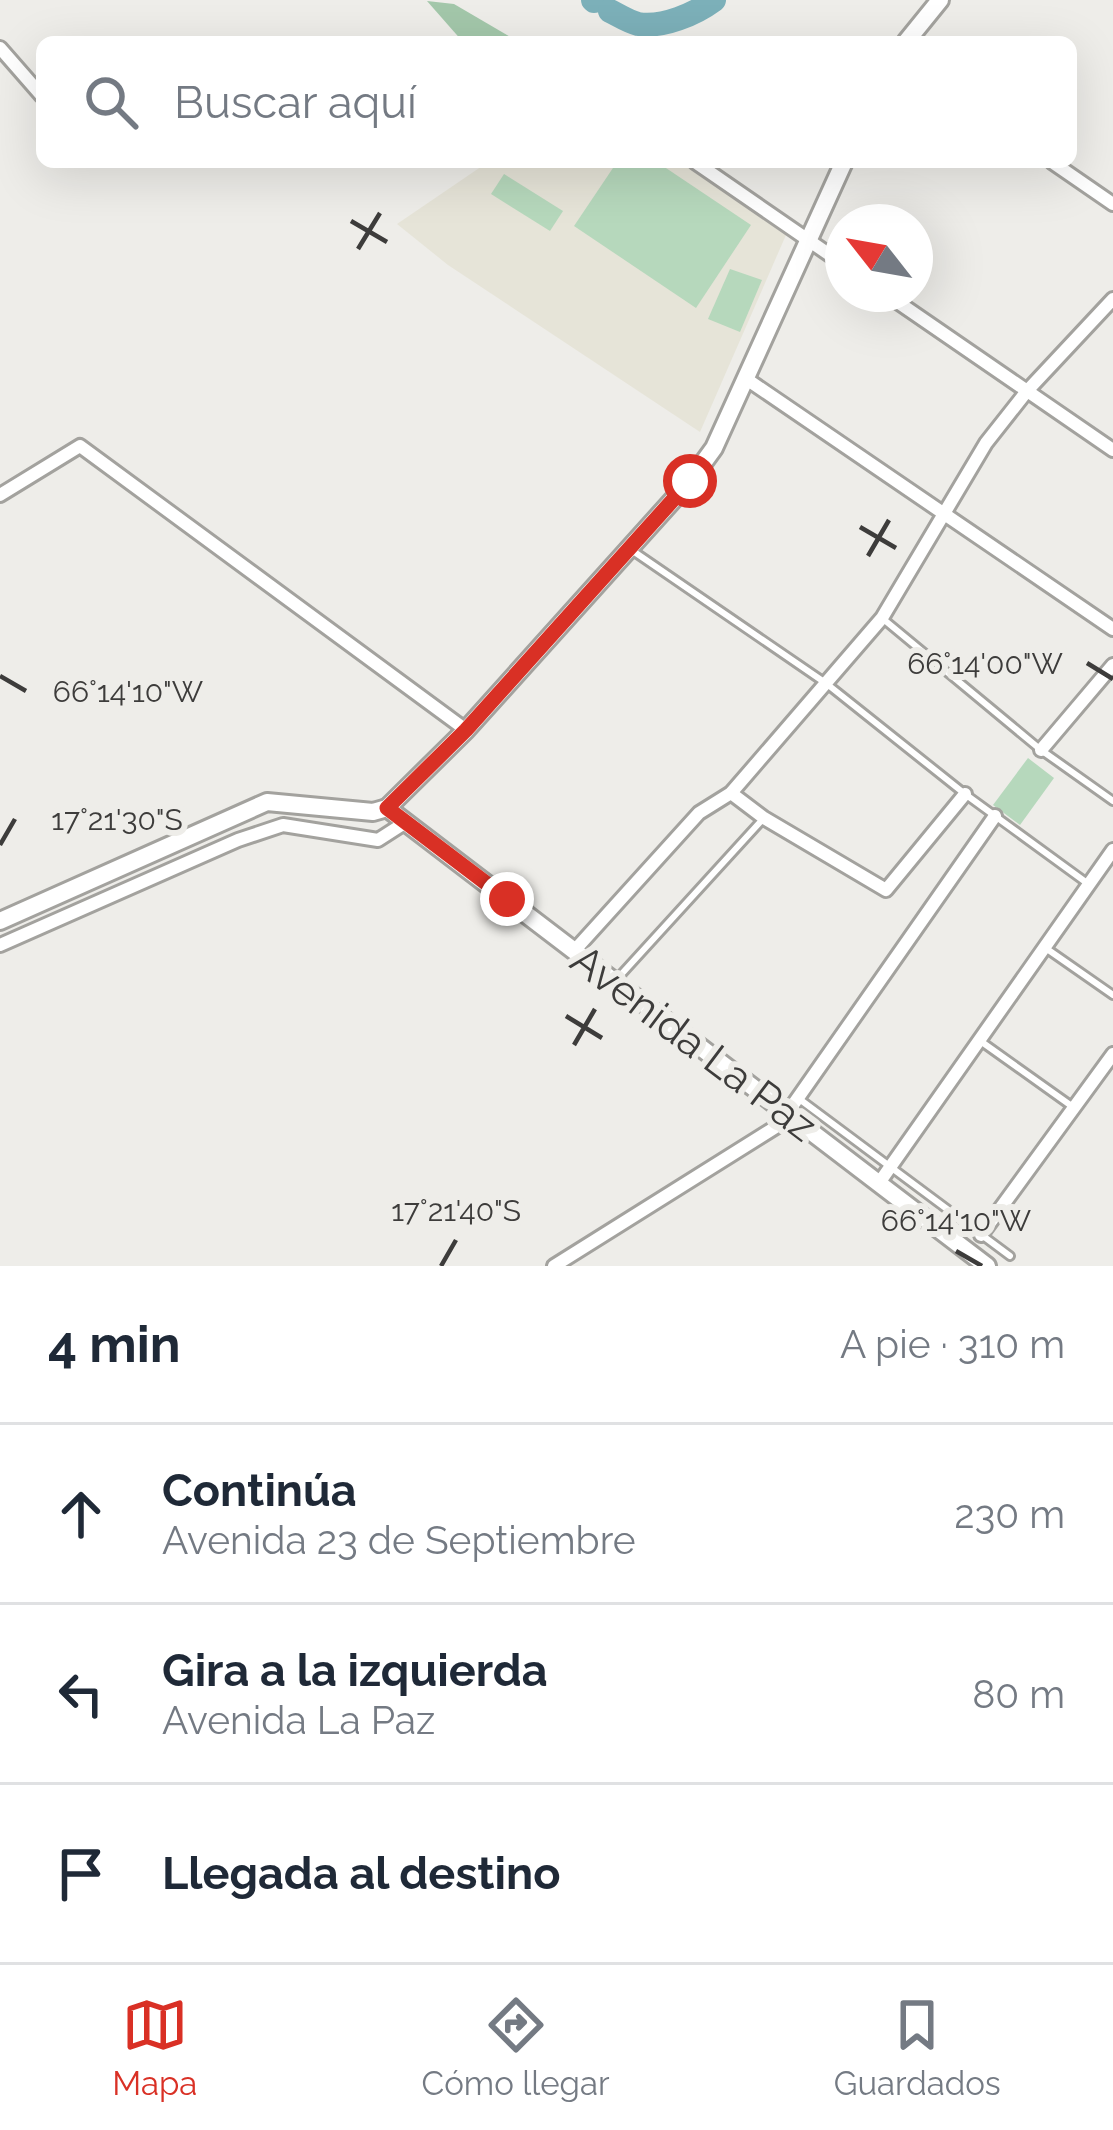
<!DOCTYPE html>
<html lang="es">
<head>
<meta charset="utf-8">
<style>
  body { margin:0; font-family:Raleway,sans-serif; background:#f6f6f7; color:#1f2937 }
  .compass { position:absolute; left:825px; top:204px; width:108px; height:108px; border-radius:50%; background:#fff; box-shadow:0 12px 48px #0002; rotate:301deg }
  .stop { position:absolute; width:36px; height:36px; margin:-27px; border:9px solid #d93025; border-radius:50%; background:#fff }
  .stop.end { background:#d93025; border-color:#fff; box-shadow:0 3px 12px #0008 }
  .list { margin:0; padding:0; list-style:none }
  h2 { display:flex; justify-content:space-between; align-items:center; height:156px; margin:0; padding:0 48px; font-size:51px }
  h2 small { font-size:39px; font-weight:400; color:#747a83 }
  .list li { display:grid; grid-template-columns:78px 1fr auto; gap:36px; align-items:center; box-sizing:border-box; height:180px; padding:0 48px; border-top:3px solid #e0e1e3 }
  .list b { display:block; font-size:45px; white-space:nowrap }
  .list p { margin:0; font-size:39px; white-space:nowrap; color:#747a83 }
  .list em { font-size:39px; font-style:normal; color:#747a83 }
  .icon { flex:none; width:66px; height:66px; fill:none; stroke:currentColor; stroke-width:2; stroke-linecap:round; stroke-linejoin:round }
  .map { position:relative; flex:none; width:1113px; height:1266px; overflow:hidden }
  .search { position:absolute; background:#fff; box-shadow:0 12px 48px #0002; left:36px; right:36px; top:36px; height:132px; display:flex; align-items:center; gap:30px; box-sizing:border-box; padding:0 42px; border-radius:18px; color:#747a83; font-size:45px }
  .sheet { height:696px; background:#fff }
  nav { display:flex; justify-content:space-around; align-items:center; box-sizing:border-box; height:168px; border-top:3px solid #e0e1e3; background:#fff; font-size:33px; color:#747a83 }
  nav a { display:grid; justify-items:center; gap:6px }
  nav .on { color:#d93025 }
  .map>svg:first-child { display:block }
  .built { fill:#e6e4d8 }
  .green { fill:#b6d8bc }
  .forest { fill:#a3c7aa }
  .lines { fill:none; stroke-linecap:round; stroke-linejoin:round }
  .river { stroke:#7cb0b9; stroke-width:24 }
  .lane-casing { stroke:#a3a29e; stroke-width:12 }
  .street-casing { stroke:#a3a29e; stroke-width:18 }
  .secondary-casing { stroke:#a3a29e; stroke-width:22 }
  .lane { stroke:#fff; stroke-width:6 }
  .street { stroke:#fff; stroke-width:12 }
  .secondary { stroke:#fff; stroke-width:16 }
  .route { stroke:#d93025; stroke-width:15 }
  .ticks { fill:none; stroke:#3d3c3b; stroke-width:4.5 }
  .labels { text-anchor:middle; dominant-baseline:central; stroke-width:12; stroke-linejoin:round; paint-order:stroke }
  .street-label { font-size:42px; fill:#3d3c3b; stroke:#eeede9 }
  .ticks-label { font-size:30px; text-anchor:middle; fill:#3d3c3b; stroke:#eeede9; stroke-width:12; stroke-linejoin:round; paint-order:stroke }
</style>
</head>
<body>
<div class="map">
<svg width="1113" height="1266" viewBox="0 0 1113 1266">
  <rect width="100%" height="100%" fill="#eeede9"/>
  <path class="built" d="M488,162h193l105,73 -86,197 -252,-167 -51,-41z"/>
  <g class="green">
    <path d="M617,162h40l94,63 -55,83 -122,-82z"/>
    <path d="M504,174l59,37 -13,20 -59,-37z"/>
    <path d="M730,269l32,11 -22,52 -32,-13z"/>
    <path d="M1028,758l26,20 -34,47 -27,-20z"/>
  </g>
  <path class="forest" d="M427,1l27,3 65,38h-56z"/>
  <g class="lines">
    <g class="river">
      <path d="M593,0l1,1"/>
      <path d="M610,11c8,4 19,11 28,13 25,4 57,-10 76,-24"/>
    </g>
    <g class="lane-casing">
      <g id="lane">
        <path d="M633,551l194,133 138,110 122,89"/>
        <path d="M882,618l159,132 72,51"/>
        <path d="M1047,949l66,46"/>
        <path d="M617,979l145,-159"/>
        <path d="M979,1040l94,67"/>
        <path d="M798,1098l212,158"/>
      </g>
    </g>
    <g class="street-casing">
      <g id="street">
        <path d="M0,48l42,48"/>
        <path d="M695,162l148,102"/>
        <path d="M1052,162l61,42"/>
        <path d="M886,294l227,156"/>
        <path d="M745,378l368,251"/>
        <path d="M0,495l80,-49 386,284"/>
        <path d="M1041,750l72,-85"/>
        <path d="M731,793l33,25 122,72 79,-96"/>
        <path d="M0,945l238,-105 45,-15 95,15 28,-18"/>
        <path d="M574,951l125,-138 32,-20 151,-175 104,-175 41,-52 86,-92"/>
        <path d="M879,1183l234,-333"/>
        <path d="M981,1235l132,-181"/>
        <path d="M554,1266l225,-141 216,-309"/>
      </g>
    </g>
    <g class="secondary-casing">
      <g id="secondary">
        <path d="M906,42l34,-42"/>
        <path d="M387,808l79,-78 224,-249 24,-33 130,-286"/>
        <path d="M387,808l600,458"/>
        <path d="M0,921l267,-119 106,10 14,-4"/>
      </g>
    </g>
    <use href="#lane" class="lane"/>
    <use href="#street" class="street"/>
    <use href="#secondary" class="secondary"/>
  </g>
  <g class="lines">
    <path class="route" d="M507,899l-120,-91 79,-78 224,-249"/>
  </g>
  <path class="ticks" d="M351,221l36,21M358,249l22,-36M860,527l36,21M868,556l21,-36M1087,663l26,16M0,676l26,15M0,845l15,-26M566,1016l36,22M574,1045l21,-36M956,1251l26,15M441,1266l15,-26"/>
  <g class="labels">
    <g class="street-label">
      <text transform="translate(694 1043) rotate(37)">Avenida La Paz</text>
    </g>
  </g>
  <g class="ticks-label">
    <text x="985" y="674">66°14'00"W</text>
    <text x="128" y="702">66°14'10"W</text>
    <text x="117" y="830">17°21'30"S</text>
    <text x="456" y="1221">17°21'40"S</text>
    <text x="956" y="1231">66°14'10"W</text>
  </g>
</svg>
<svg class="compass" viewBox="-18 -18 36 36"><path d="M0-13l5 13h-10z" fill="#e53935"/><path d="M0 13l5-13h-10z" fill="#747a83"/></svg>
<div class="stop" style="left:690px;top:481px"></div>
<div class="stop end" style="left:507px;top:899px"></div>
<div class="search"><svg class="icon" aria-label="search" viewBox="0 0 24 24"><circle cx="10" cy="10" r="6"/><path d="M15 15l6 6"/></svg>Buscar aquí</div>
</div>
<section class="sheet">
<h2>4 min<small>A pie · 310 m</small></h2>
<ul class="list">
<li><svg class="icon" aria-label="ahead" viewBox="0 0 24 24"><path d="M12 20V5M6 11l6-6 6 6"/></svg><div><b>Continúa</b><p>Avenida 23 de Septiembre</p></div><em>230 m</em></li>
<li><svg class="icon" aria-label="left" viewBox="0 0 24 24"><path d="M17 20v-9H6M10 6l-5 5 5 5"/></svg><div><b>Gira a la izquierda</b><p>Avenida La Paz</p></div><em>80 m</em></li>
<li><svg class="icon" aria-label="arrive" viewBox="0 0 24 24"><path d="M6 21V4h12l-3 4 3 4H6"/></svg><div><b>Llegada al destino</b></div></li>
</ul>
</section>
<nav>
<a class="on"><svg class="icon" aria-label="map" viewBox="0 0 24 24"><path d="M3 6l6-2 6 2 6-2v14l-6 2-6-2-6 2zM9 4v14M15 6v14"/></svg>Mapa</a>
<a><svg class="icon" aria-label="directions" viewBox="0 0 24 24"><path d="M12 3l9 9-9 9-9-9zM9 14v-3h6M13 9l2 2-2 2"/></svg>Cómo llegar</a>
<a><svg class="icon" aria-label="saved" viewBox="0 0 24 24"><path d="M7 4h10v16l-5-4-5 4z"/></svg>Guardados</a>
</nav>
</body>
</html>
